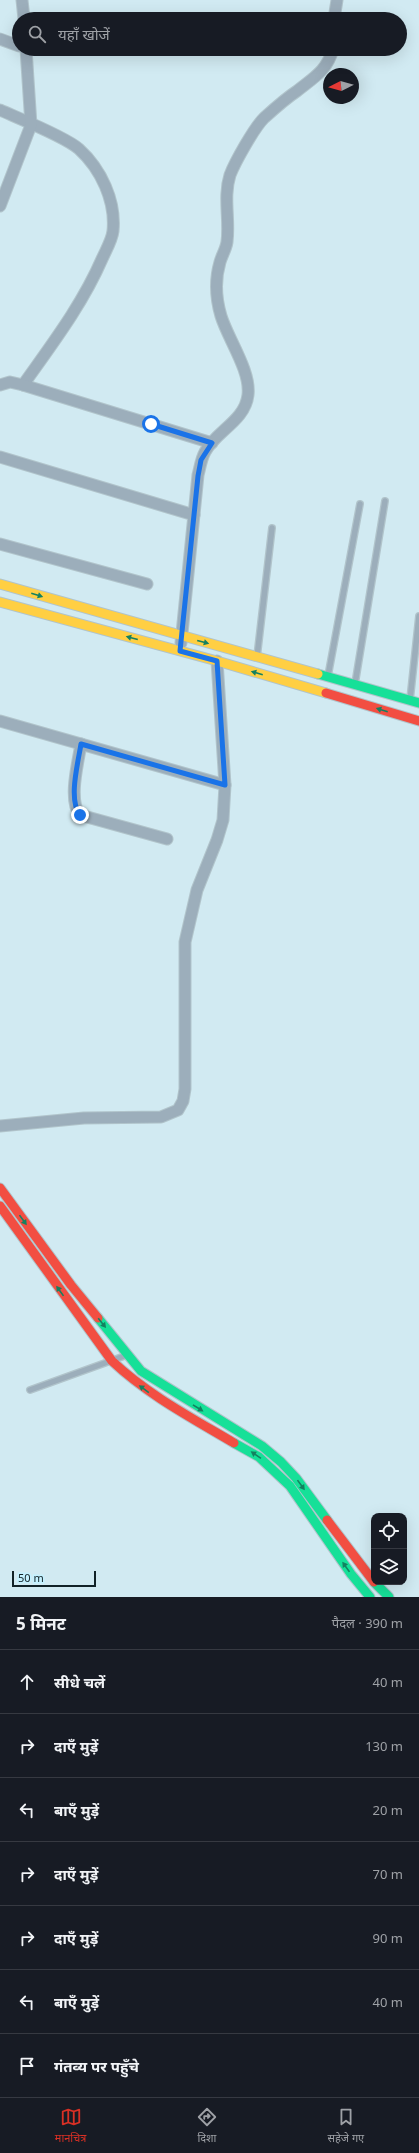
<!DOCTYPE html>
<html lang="hi">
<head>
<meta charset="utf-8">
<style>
  body { margin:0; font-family:"Noto Sans","Noto Sans Devanagari",sans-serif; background:#20242c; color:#f1f3f6 }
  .controls { position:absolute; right:12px; bottom:12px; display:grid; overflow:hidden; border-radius:8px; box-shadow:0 4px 16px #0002 }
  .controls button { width:36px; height:36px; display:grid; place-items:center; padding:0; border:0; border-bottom:1px solid #363941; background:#171b24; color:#f1f3f6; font:20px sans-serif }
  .compass { position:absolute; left:323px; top:68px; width:36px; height:36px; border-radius:50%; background:#171b24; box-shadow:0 4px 16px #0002; rotate:264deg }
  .scale { position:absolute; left:12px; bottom:10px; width:84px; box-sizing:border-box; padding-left:4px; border:2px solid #112227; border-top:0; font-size:11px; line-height:14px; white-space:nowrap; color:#112227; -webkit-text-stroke:3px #c4f1ff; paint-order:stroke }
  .stop { position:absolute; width:12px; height:12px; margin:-9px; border:3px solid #1a73e8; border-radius:50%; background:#fff }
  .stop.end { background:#1a73e8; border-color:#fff; box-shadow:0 1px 4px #0008 }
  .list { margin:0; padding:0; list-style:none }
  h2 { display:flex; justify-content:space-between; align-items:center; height:52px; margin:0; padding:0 16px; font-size:17px }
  h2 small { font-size:13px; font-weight:400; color:#9ea1a6 }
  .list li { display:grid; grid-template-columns:26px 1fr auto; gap:12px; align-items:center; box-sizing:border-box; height:64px; padding:0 16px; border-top:1px solid #363941 }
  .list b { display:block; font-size:15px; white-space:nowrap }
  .list em { font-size:13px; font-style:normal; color:#9ea1a6 }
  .icon { flex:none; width:22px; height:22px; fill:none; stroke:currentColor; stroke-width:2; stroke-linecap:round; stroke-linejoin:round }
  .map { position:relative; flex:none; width:419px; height:1597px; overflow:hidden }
  .search { position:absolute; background:#171b24; box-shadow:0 4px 16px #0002; left:12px; right:12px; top:12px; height:44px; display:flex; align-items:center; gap:10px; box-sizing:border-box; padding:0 14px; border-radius:22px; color:#9ea1a6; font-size:15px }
  .sheet { height:500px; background:#171b24 }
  nav { display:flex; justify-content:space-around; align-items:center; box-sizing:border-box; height:56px; border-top:1px solid #363941; background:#171b24; font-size:11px; color:#9ea1a6 }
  nav a { display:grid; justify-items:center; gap:2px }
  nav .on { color:#d93025 }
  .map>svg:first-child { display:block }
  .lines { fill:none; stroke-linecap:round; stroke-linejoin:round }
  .lane-casing { stroke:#b1c4cb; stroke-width:8 }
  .street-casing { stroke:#b1c4cb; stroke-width:13 }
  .fast-casing { stroke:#b1c4cb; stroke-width:11 }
  .slow-casing { stroke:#b1c4cb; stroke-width:11 }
  .jam-casing { stroke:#b1c4cb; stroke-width:11 }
  .lane { stroke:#9caebb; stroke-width:5.5 }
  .street { stroke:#9caebb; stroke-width:11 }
  .fast { stroke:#16e098; stroke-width:9 }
  .slow { stroke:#ffcf43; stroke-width:9 }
  .jam { stroke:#f24e42; stroke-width:9 }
  .oneway { fill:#148160 }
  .route { stroke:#1a73e8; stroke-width:5 }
</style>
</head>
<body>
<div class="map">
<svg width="419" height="1597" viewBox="0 0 419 1597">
  <rect width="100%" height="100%" fill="#d1eaf2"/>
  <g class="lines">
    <g class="lane-casing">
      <g id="lane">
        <path d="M257,657l15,-129"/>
        <path d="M328,676l32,-172"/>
        <path d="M355,684l30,-183"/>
        <path d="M410,700l9,-84"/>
        <path d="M30,1390l97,-35"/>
      </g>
    </g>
    <g class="street-casing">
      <g id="street">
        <path d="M22,0l2,19"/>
        <path d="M334,19l3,-19"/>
        <path d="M0,39l19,7"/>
        <path d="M0,110c18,8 66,27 79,39 22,20 37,52 34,82 -1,9 -7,19 -11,28 -20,46 -50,85 -79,126"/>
        <path d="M0,206l31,-81 -5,-76"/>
        <path d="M0,385l10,-3 13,3 189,58"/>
        <path d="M0,457l194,58"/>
        <path d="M0,544l147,40"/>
        <path d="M181,643l17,-168c2,-7 3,-16 7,-23 11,-21 40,-31 43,-57 3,-24 -20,-56 -27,-79 -5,-17 -6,-37 -1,-54 2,-7 6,-13 7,-20 3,-22 -4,-45 3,-67 5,-13 24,-47 34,-57 10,-9 21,-19 33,-27 16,-13 30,-20 36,-42"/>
        <path d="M0,721l225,64"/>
        <path d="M81,744c-3,19 -13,56 -1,71l87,24"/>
        <path d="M0,1126l84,-8 77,-1 17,-7 5,-9 2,-12v-147l12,-52 20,-50 6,-20 2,-35 -8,-124"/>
      </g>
    </g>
    <g class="fast-casing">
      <g id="fast">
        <path d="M318,674l101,29"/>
        <path d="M98,1318l43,53 121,75 19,16 15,16 31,42"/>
        <path d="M234,1443l25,14 31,29 61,88 19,23"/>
        <path d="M374,1582l15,15"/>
      </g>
    </g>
    <g class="slow-casing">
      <g id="slow">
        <path d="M0,584l318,90"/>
        <path d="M0,602l217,59 109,32"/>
      </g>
    </g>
    <g class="jam-casing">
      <g id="jam">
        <path d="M326,693l93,28"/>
        <path d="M0,1188l71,97 27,33"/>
        <path d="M0,1206l112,155c36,34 80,57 122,82"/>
        <path d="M327,1520l47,62"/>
      </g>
    </g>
    <use href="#lane" class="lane"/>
    <use href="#street" class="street"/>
    <use href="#fast" class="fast"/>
    <use href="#slow" class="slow"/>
    <use href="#jam" class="jam"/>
  </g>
  <defs><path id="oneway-solid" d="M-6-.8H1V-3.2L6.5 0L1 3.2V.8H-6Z"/></defs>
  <g class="oneway">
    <use href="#oneway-solid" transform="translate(37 595) rotate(17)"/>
    <use href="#oneway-solid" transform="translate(132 638) rotate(-165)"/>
    <use href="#oneway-solid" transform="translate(203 642) rotate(15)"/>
    <use href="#oneway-solid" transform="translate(257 673) rotate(-164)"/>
    <use href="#oneway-solid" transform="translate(382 710) rotate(-163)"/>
    <use href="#oneway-solid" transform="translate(23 1220) rotate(54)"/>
    <use href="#oneway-solid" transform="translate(60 1291) rotate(-126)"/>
    <use href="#oneway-solid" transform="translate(102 1323) rotate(51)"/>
    <use href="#oneway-solid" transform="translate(144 1389) rotate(-144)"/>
    <use href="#oneway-solid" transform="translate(198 1408) rotate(32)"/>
    <use href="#oneway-solid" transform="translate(256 1455) rotate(-146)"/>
    <use href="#oneway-solid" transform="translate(301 1485) rotate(54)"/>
    <use href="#oneway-solid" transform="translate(346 1567) rotate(-125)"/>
  </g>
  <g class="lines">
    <path class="route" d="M80,815c-12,-15 -2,-52 1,-71l144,41 -8,-124 -37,-10 18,-175 3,-16 11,-17 -61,-19"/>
  </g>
</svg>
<div class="controls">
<button><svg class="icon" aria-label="locate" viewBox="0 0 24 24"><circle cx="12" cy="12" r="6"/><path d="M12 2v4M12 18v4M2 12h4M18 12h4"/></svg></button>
<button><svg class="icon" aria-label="layers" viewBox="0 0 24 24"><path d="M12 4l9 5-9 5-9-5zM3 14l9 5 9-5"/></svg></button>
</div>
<svg class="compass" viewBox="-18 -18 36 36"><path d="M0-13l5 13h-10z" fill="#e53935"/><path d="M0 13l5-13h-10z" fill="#9ea1a6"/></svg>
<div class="scale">50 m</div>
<div class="stop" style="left:151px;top:424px"></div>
<div class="stop end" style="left:80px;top:815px"></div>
<div class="search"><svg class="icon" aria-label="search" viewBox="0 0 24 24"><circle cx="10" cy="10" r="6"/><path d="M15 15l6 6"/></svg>यहाँ खोजें</div>
</div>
<section class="sheet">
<h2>5 मिनट<small>पैदल · 390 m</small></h2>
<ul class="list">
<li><svg class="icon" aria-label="ahead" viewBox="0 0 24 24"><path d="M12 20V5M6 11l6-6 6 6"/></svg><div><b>सीधे चलें</b></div><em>40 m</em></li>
<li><svg class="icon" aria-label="right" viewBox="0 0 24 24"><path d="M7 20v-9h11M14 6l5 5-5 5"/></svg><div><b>दाएँ मुड़ें</b></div><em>130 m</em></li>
<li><svg class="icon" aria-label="left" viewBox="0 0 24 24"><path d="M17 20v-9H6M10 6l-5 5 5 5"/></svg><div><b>बाएँ मुड़ें</b></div><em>20 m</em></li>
<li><svg class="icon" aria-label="right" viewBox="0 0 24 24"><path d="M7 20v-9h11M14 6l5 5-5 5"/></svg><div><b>दाएँ मुड़ें</b></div><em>70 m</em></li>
<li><svg class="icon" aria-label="right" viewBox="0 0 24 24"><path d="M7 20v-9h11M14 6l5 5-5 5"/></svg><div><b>दाएँ मुड़ें</b></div><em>90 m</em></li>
<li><svg class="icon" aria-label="left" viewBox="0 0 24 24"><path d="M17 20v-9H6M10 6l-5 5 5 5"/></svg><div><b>बाएँ मुड़ें</b></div><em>40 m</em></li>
<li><svg class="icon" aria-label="arrive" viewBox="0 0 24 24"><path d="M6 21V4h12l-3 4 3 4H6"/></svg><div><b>गंतव्य पर पहुँचे</b></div></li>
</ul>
</section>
<nav>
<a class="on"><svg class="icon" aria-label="map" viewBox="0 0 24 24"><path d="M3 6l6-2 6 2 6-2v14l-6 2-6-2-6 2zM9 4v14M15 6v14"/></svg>मानचित्र</a>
<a><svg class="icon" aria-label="directions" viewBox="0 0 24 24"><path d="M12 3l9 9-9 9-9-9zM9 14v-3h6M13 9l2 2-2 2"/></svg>दिशा</a>
<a><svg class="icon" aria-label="saved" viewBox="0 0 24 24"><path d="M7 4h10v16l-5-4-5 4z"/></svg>सहेजे गए</a>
</nav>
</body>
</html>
